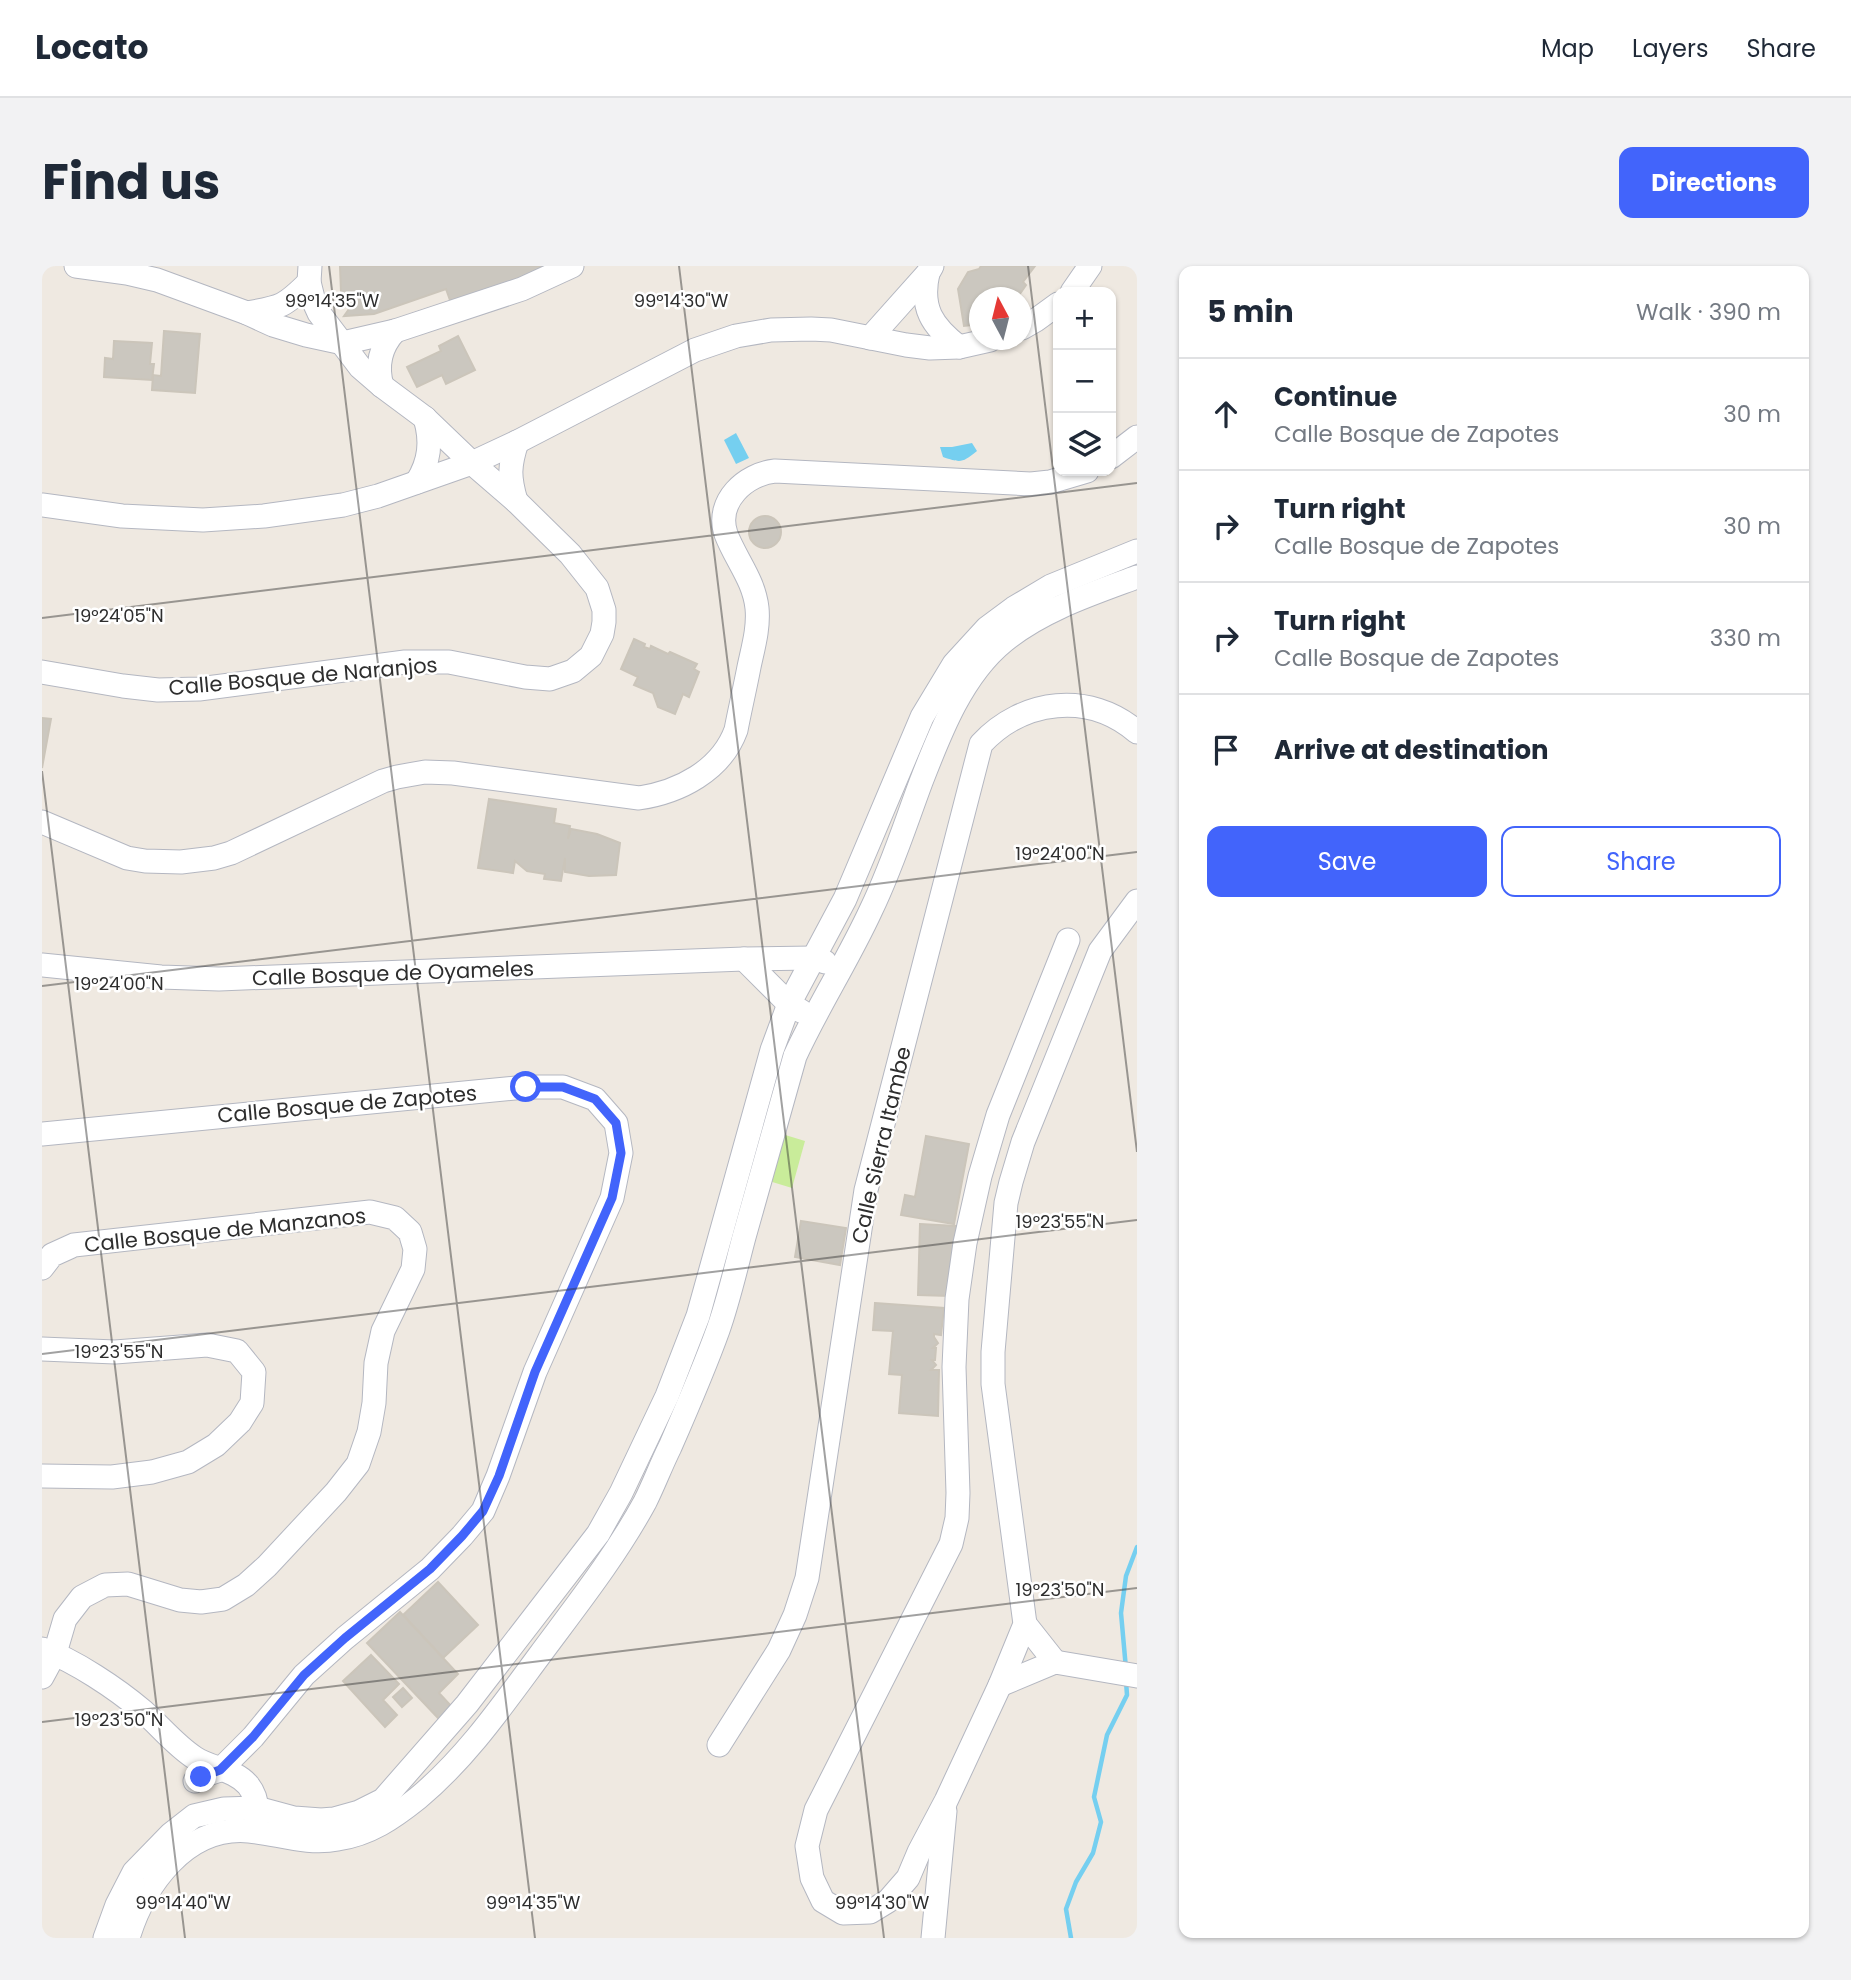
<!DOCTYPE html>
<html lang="en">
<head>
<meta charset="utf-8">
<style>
  body { margin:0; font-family:Poppins,sans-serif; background:#f2f2f3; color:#1f2937 }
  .controls { position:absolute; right:21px; top:21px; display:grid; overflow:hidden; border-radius:14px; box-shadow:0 2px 5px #0004 }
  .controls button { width:63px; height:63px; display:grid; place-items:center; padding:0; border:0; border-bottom:2px solid #e0e1e3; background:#fff; color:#1f2937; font:35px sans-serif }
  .compass { position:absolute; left:927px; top:21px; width:63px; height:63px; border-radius:50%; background:#fff; box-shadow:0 2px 5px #0004; rotate:353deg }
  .stop { position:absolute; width:21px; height:21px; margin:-16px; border:5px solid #4264fb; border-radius:50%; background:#fff }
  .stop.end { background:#4264fb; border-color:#fff; box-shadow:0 2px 7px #0008 }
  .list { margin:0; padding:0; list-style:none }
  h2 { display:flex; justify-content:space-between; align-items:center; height:91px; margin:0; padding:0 28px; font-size:30px }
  h2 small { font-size:23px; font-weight:400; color:#747a83 }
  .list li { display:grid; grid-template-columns:46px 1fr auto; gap:21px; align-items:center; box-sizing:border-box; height:112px; padding:0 28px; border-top:2px solid #e0e1e3 }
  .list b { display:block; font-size:26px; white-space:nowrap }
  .list p { margin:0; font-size:23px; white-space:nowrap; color:#747a83 }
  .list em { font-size:23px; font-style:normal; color:#747a83 }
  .actions { display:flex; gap:14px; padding:21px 28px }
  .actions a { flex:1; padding:16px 0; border:2px solid #4264fb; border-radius:14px; text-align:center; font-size:24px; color:#4264fb }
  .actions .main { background:#4264fb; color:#fff }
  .icon { flex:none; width:38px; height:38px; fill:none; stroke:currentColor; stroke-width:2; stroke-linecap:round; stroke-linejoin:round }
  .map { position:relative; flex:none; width:1095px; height:1672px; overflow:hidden; border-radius:14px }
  header { display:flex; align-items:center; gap:42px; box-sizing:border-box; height:98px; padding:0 35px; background:#fff; border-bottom:2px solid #e0e1e3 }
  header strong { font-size:33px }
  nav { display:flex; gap:38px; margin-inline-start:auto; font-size:24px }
  .intro { display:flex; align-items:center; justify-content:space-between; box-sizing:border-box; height:168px; padding:0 42px }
  h1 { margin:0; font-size:49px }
  .button { padding:18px 32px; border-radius:14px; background:#4264fb; color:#fff; font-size:24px; font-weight:700 }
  main { display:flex; gap:42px; padding:0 42px }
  aside { flex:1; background:#fff; border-radius:14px; box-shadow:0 2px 5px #0004 }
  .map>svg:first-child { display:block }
  .pitch { fill:#c9ec9a }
  .water { fill:#75cff0 }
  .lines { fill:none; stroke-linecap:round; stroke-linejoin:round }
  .stream { stroke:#75cff0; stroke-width:4.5 }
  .building { fill:#cbc7bf; stroke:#cbc5ba; stroke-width:2 }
  .minor-casing { stroke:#b4b7c1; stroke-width:25 }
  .minor { stroke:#fff; stroke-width:23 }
  .route { stroke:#4264fb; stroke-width:9 }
  .ticks { fill:none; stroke:#2e2e2e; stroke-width:2; stroke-opacity:0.45 }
  .labels { text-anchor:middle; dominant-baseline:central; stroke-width:5; stroke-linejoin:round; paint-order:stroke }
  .street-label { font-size:21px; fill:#2e2e2e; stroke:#fff }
  .ticks-label { font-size:18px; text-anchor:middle; fill:#2e2e2e; stroke:#fff; stroke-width:5; stroke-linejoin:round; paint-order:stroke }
</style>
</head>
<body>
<header>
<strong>Locato</strong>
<nav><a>Map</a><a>Layers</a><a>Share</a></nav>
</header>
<div class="intro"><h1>Find us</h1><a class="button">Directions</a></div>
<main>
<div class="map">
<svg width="1095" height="1672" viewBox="0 0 1095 1672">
  <rect width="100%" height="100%" fill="#efe9e1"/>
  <path class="pitch" d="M740,868l23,7 -13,47 -23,-7z"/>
  <g class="water">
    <path d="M694,167l13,25 -13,6 -12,-24z"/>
    <path d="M930,177l5,8c-15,12 -16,12 -34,6l-3,-10h12z"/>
  </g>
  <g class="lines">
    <g class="stream">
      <path d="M1084,1403l-5,-56 5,-37 11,-29"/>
      <path d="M1029,1672l-5,-29 10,-27 17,-29 8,-31 -7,-25 13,-62 20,-40 -1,-14"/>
    </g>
  </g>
  <g class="building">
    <path d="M298,0h211l-100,37 -5,-14 -72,25 -30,2 5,-7 -8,-17z"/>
    <path d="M939,0h54l-12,16 3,3 -9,13h-37v26l-16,2 -6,-37 10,-17 11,-3z"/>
    <path d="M122,65l36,3 -5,59 -43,-3 1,-15 8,1z"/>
    <path d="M416,70l17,34 -29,14 -4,-9 -25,12 -10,-20 34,-16 -2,-5z"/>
    <path d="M72,75l38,2 -2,21h4l-2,16 -48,-3 1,-19 8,1z"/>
    <circle cx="723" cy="266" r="16"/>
    <path d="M592,373l11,5 -1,3 6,2 1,-3 17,8 2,-2 27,12 -3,5 5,3 -10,25 -6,-3 -8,20 -17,-7 -5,-14 -19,-8 4,-8 -17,-8z"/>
    <path d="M0,452l9,1 -9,49z"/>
    <path d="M447,533l67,10 -2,14 16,3 -2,13 3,-10 26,5 23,9 -4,32 -27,1 -24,-4v-14l-4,23 -17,-2 1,-5 -18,-3 -12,-10 -2,12 -35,-5z"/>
    <path d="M884,870l43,8 -15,80 -53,-9 4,-20 10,2z"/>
    <path d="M759,955l45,7 -6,37 -45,-8z"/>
    <path d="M878,958l36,2 -1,48 -5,22 -32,-1z"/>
    <path d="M833,1037l69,5 -3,27 -7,-1v3l4,6 -5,5h3l-1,12h-3l4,5 -5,5h8l-1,46 -39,-3 3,-38 -13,-1 4,-43 -20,-1z"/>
    <path d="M396,1316l40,43 -35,33 -40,-43z"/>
    <path d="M358,1346l58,62 -19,19 13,14 -13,12 -72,-76z"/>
    <path d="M329,1389l28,29 -16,16 14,15 -12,12 -42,-46z"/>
    <path d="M361,1422l9,10 -10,9 -9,-10z"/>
  </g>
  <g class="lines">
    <g class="minor-casing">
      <g id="minor">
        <path d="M34,0l51,7 30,7 90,33 26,12 33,10 37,8 52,-12 127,-42 50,-23"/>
        <path d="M886,7c-8,35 4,53 31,74"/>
        <path d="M1030,26l18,-26"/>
        <path d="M205,47c34,-6 37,-6 62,-31"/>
        <path d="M980,62l14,-8 22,-16"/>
        <path d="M828,72l58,-65 4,-7"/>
        <path d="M340,120c-6,-21 -2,-39 13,-55"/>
        <path d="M1069,191l26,-20"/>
        <path d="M375,216c13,-21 15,-41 8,-64"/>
        <path d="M474,235c-7,-24 -7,-35 1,-59"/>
        <path d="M0,239l80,11 81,4 61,-4 79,-11 35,-9 94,-33 45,-21 178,-92 41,-14 35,-6 40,-1 20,1 75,15 24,3 29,-1 31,-7"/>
        <path d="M0,406l81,14 35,4 41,-1 206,-27h44l76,15 25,2 23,-8 18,-15 11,-22 2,-12v-12l-7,-22 -27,-34 -54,-53 -44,-38 -47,-45 -43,-32 -22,-19 -41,-54 -5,-11 -5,-20 1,-16"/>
        <path d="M0,556l85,36 18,3 36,1 33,-4 17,-5 152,-72 14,-4 28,-5 28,1 186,25c40,-6 82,-27 97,-68 4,-21 9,-42 13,-63 4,-19 10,-39 8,-59 -3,-28 -21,-48 -31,-74 -11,-33 20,-60 49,-63l256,13 19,-2 37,-11"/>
        <path d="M1026,674l-70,175 -18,61 -15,67 -8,56 -3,68 4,126 -1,25 -6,26 -135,266 -9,36 5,32 11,23 20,12 27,-1 18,-11 20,-23 11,-26 27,-51 54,-116 25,-61 -32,-240v-32l13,-149 5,-21 12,-40 77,-191 37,-50"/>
        <path d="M702,693l45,45 12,7"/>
        <path d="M0,699l119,12 58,2 525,-20 70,-1 11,4"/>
        <path d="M0,868l484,-47h37l32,12 21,24 5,30 -9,45 -77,174 -37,104 -15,35 -21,25 -32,33 -85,69 -41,37 -51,62 -33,33 -12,4 -13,7"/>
        <path d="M0,1002l10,-13 22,-10 296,-33 25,6 15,14 5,17 -2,20 -30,62 -7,32 -2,40 -5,29 -11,32 -22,28 -69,74 -21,19 -23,14 -22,3 -21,-2 -52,-16 -23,1 -23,12 -17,22 -10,34 -13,24"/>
        <path d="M0,1083l73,3 92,-7 30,6 17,21 -2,31 -12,19 -24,23 -28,17 -36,10 -40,5 -70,-1"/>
        <path d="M983,1358l30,38"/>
        <path d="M0,1383c32,11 75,40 101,62 17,15 33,35 52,47 17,11 39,11 53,27 8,10 10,23 8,35"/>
        <path d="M958,1419l55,-23 82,14"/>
        <path d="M677,1479l60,-95 16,-35 12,-37 59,-388 115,-446c42,-45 108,-53 156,-12"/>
        <path d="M63,1672l12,-33 17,-33 37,-38 23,-18 30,-7 33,-1 37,10 27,2 13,-1 25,-7 24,-12 84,-96 131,-170 23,-41 46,-97 31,-80 74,-266 17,-46 56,-105 77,-182 32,-53 33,-36 27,-20 37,-22 86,-35"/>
        <path d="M86,1672c16,-53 58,-113 121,-107 30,3 58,14 89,8 32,-5 55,-21 80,-41 48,-40 84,-92 121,-142 37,-50 76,-99 106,-154 9,-18 16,-37 25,-55 17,-39 34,-78 48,-117 11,-31 18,-63 26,-93 17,-61 34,-121 51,-181 23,-50 53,-96 76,-146 20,-41 34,-85 50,-128 19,-49 41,-107 83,-141 38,-31 87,-47 133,-64"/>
        <path d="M891,1672l12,-127"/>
      </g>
    </g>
    <use href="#minor" class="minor"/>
  </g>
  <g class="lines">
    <path class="route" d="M159,1511l19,-7 33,-33 51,-62 41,-37 85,-69 32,-33 21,-25 16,-35 36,-104 77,-174 9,-45 -5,-30 -21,-24 -32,-12h-37"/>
  </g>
  <path class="ticks" d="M287,0l206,1672M637,0l205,1672M986,0l109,886M0,352l1095,-135M0,505l143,1167M0,720l1095,-134M0,1088l1095,-134M0,1456l1095,-134"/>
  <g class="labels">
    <g class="street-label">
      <text transform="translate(261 410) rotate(-5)">Calle Bosque de Naranjos</text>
      <text transform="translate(351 707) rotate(-2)">Calle Bosque de Oyameles</text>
      <text transform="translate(305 838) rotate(-5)">Calle Bosque de Zapotes</text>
      <text transform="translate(839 879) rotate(-77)">Calle Sierra Itambe</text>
      <text transform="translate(183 964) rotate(-6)">Calle Bosque de Manzanos</text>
    </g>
  </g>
  <g class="ticks-label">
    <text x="290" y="41">99°14'35"W</text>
    <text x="639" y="41">99°14'30"W</text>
    <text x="77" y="356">19°24'05"N</text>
    <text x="1018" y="594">19°24'00"N</text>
    <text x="77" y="724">19°24'00"N</text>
    <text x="1018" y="962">19°23'55"N</text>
    <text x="77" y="1092">19°23'55"N</text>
    <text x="1018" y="1330">19°23'50"N</text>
    <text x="77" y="1460">19°23'50"N</text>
    <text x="141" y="1643">99°14'40"W</text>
    <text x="491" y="1643">99°14'35"W</text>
    <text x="840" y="1643">99°14'30"W</text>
  </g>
</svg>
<div class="controls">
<button>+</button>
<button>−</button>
<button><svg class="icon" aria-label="layers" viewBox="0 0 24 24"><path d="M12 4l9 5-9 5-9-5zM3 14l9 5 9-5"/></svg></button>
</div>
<svg class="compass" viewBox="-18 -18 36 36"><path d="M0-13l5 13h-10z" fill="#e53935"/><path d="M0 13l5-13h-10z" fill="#747a83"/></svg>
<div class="stop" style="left:484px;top:821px"></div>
<div class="stop end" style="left:159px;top:1511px"></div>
</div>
<aside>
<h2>5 min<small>Walk · 390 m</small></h2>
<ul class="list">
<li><svg class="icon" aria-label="ahead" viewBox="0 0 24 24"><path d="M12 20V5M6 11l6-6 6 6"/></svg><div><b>Continue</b><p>Calle Bosque de Zapotes</p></div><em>30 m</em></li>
<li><svg class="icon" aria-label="right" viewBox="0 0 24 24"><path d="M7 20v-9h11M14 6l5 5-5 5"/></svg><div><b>Turn right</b><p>Calle Bosque de Zapotes</p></div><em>30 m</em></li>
<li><svg class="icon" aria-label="right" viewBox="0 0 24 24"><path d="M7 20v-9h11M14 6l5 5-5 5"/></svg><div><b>Turn right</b><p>Calle Bosque de Zapotes</p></div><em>330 m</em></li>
<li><svg class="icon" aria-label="arrive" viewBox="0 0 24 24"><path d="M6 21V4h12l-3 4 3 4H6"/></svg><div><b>Arrive at destination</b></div></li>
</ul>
<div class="actions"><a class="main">Save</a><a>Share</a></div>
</aside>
</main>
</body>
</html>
